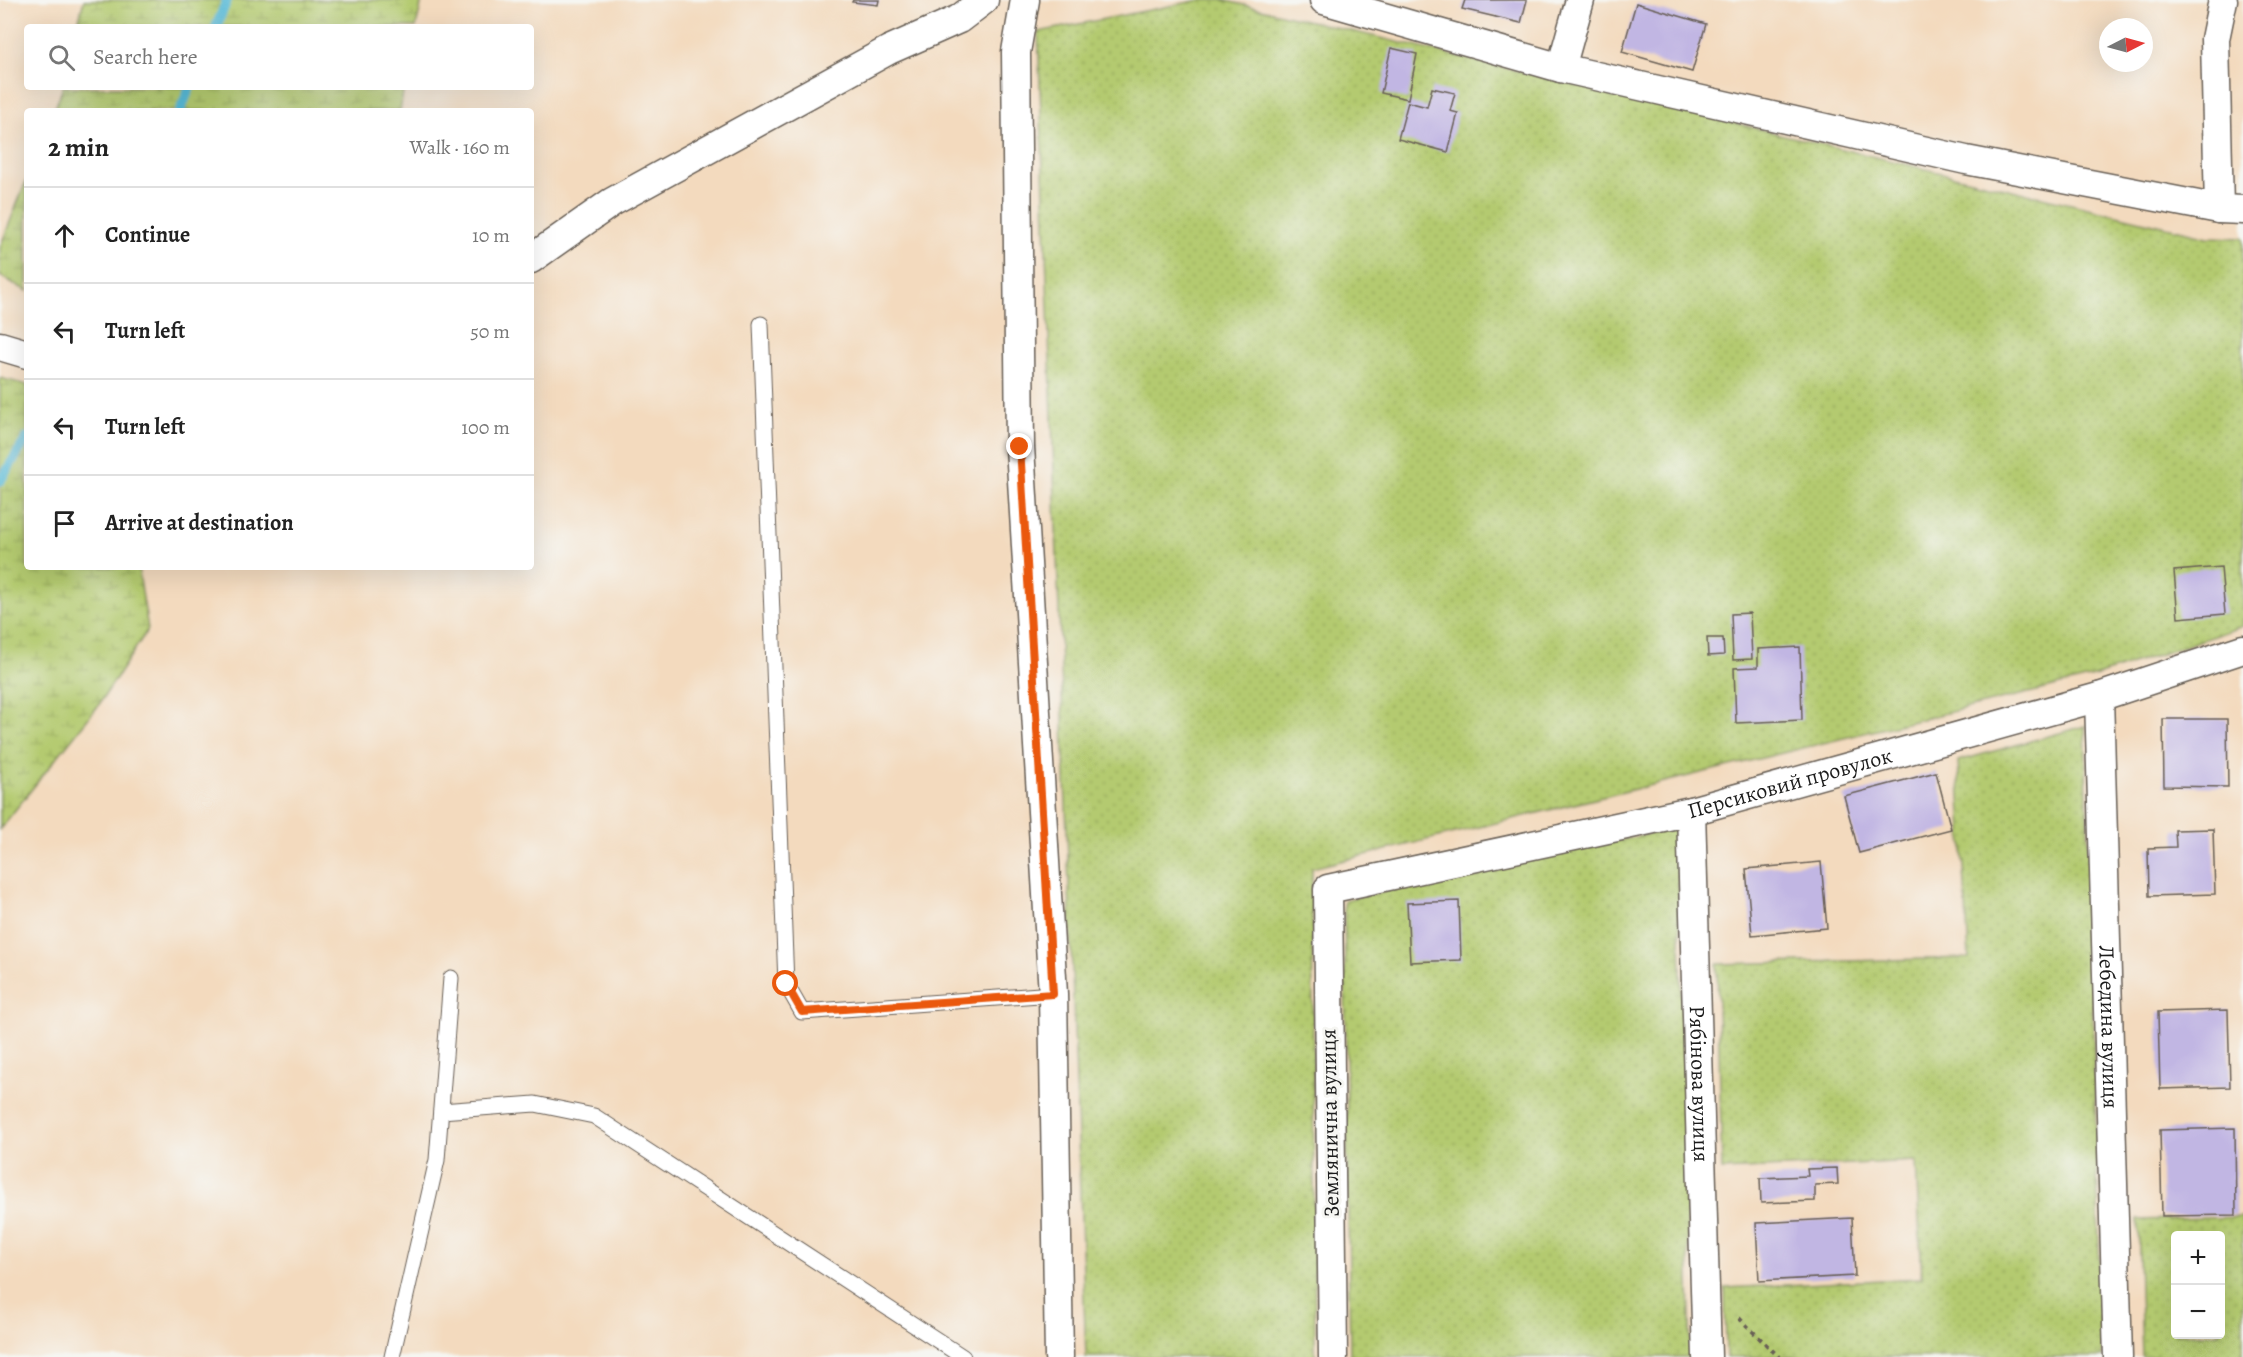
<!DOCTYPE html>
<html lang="en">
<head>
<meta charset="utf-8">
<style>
  body { margin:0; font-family:Alegreya,serif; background:#f2f2f2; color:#222 }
  .controls { position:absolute; right:18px; bottom:18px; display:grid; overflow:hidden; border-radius:6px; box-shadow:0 6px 24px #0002 }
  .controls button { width:54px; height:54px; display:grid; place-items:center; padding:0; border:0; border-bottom:2px solid #e0e0e0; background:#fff; color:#222; font:30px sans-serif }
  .compass { position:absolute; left:2099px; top:18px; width:54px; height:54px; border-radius:50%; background:#fff; box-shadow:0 6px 24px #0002; rotate:84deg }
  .stop { position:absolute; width:18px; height:18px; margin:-14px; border:4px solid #ea580c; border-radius:50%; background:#fff }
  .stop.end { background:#ea580c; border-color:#fff; box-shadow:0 2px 6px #0008 }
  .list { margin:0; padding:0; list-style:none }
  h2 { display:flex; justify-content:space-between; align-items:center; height:78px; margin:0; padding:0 24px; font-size:26px }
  h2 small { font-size:20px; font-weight:400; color:#767676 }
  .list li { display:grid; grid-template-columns:39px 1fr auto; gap:18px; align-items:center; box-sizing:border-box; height:96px; padding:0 24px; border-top:2px solid #e0e0e0 }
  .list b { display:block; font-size:22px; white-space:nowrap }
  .list em { font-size:20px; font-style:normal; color:#767676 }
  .icon { flex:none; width:33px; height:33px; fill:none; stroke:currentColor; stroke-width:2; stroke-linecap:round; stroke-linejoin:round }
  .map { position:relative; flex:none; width:2243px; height:1357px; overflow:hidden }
  .search { position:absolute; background:#fff; box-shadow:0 6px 24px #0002; left:24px; top:24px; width:510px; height:66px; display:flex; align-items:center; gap:15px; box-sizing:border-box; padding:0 21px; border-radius:6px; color:#767676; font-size:22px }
  .panel { position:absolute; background:#fff; box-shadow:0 6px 24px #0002; left:24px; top:108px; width:510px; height:462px; border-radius:6px }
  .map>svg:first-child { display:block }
  .green { fill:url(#green-dots); stroke:#687346; stroke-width:1.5; fill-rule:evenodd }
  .wetland { fill:url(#wetland-marsh); stroke:#687346; stroke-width:1.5 }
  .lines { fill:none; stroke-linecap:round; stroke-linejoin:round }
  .stream { stroke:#58bad7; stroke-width:10 }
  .building { fill:#c1b6e3 }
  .lane-casing { stroke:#675e55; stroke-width:17 }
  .street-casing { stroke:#675e55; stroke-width:31 }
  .path { stroke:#675e55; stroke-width:4; stroke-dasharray:4.5 4.5; stroke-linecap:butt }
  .lane { stroke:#fff; stroke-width:15 }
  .street { stroke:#fff; stroke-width:28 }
  .route { stroke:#ea580c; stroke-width:8 }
  .labels { text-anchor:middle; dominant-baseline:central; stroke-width:6; stroke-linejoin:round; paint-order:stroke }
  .street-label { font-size:22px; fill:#1c1c1c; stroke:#f6f6f2 }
</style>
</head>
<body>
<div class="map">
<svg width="2243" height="1357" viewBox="0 0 2243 1357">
  <defs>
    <pattern id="green-dots" width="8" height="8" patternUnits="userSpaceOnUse" patternTransform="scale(1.5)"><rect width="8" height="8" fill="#b4ca6f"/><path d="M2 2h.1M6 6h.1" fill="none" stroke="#9aad60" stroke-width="1.8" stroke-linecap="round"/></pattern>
    <pattern id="wetland-marsh" width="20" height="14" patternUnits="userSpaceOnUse" patternTransform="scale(1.5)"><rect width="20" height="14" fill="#b4ca6f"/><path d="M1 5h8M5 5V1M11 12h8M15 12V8" fill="none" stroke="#9aad60"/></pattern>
  </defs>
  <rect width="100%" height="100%" fill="#f6f6f2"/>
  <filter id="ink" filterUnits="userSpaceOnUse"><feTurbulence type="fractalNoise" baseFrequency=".0167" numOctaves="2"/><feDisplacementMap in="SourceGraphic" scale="12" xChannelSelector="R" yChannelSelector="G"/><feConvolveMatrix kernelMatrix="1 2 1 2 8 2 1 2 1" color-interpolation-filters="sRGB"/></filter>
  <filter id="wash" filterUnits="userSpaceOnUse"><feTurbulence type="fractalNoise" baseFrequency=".008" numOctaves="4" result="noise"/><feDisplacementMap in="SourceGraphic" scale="24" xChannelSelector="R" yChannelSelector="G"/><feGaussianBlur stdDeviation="1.35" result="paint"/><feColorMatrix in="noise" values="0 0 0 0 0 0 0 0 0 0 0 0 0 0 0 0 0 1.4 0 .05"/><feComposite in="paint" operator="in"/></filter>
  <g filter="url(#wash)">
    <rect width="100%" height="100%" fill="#f3dabe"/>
    <g class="green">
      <path d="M1200,0h23l985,237 35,1v388l-149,51 -782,191 3,489h-229l-48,-1325z"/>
      <path d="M2085,726l17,631h-376l-1,-69 197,-10 -6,-117 -194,9 -5,-206 252,-6 -11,-197z"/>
      <path d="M1677,828l14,529h-341l-6,-457z"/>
      <path d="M2243,1217v140h-101l-4,-137zM2176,1236h44v98h-44z"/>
    </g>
    <g class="wetland">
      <path d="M84,0h338l-6,27h-339z"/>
      <path d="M63,87h341l-4,24h-346z"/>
      <path d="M27,179v112l-27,-15v-29z"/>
      <path d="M0,378l27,7v182h111l10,62 -50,77 -98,123z"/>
    </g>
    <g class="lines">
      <g class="stream">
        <path d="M216,27l11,-27"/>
        <path d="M180,111l10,-24"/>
        <path d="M0,481l27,-43"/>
      </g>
    </g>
    <g id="blocks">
      <g class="building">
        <path d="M853,0h26l-1,5 -26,-3z"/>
        <path d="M1465,0h62l-6,23 -59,-14z"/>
        <path d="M1636,3l70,21 -14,48 -70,-20z"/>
        <path d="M1391,48l26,6 -9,45 -27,-6z"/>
        <path d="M1432,88l23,5 -5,18 8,2 -10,39 -50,-13 10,-37 19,5z"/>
        <path d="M2221,567l4,47 -47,4 -4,-47z"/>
        <path d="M1750,613l2,46 -19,1 -2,-46z"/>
        <path d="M1707,638h16l1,17 -16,1z"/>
        <path d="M1800,647l2,73 -66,3 -2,-55 24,-1v-18z"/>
        <path d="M2163,719h64l1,68 -64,-1z"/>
        <path d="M1936,772l15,57 -92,24 -15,-57z"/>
        <path d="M2213,829l2,65 -66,2 -1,-48 28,-1 -1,-17z"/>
        <path d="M1821,862l6,66 -75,7 -6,-66z"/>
        <path d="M1459,901l2,59 -51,2 -3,-59z"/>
        <path d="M2228,1010l2,77 -70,2 -2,-77z"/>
        <path d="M2235,1128l1,87 -74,1 -2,-86z"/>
        <path d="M1837,1168l1,16 -23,1v16l-54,2 -1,-25 48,-2 -1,-7z"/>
        <path d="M1852,1218l3,58 -96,5 -3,-58z"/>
      </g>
    </g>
  </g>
  <g filter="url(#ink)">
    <use href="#blocks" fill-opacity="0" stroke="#675e55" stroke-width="1.5"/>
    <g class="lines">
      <g class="lane-casing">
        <g id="lane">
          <path d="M761,324l25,660 16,28 251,-18"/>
          <path d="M441,1111l94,-7 59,12 369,241"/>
          <path d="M392,1357l45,-197 14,-182"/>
        </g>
      </g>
      <g class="street-casing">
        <g id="street">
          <path d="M1025,0l-9,52 4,395 33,547 6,363"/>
          <path d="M1324,0l237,68 405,92 253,49 24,1"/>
          <path d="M1561,68l19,-68"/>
          <path d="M2219,209l-4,-170 8,-39"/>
          <path d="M531,259l81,-57 277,-152 70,-31 25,-19"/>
          <path d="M0,346l27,8"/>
          <path id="s1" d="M2099,697l19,660"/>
          <path id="s2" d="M1691,811l16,546"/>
          <path id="s3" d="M1333,1357l-5,-468 363,-78 408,-114 144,-48"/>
        </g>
      </g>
      <path class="path" d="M1739,1318l40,39"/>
      <use href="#lane" class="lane"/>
      <use href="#street" class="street"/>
    </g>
  </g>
  <g class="lines" filter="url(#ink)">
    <path class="route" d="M786,984l16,28 251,-18 -33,-547"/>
  </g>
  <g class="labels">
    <g class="street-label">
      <text stroke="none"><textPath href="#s3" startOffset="942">Персиковий провулок</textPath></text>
      <text stroke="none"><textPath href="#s1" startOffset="330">Лебедина вулиця</textPath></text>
      <text stroke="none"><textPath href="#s2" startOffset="273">Рябінова вулиця</textPath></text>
      <text transform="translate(1330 1123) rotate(-91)">Землянична вулиця</text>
    </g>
  </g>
</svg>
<div class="controls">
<button>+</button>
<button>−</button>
</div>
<svg class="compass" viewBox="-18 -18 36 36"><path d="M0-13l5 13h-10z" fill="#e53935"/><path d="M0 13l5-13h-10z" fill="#767676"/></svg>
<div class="stop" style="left:786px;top:984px"></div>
<div class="stop end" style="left:1020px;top:447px"></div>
<div class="search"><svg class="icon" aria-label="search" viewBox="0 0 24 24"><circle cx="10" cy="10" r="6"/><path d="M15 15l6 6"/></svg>Search here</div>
<section class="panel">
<h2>2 min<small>Walk · 160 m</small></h2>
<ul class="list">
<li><svg class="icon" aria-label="ahead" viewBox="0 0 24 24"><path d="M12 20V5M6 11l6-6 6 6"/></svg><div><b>Continue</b></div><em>10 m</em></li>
<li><svg class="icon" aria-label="left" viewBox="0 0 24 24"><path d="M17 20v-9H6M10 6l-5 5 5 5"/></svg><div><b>Turn left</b></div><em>50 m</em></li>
<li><svg class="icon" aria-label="left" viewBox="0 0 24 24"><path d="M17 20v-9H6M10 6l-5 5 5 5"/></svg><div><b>Turn left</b></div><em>100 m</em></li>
<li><svg class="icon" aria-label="arrive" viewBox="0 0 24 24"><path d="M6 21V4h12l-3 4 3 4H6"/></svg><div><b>Arrive at destination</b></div></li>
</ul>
</section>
</div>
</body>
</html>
